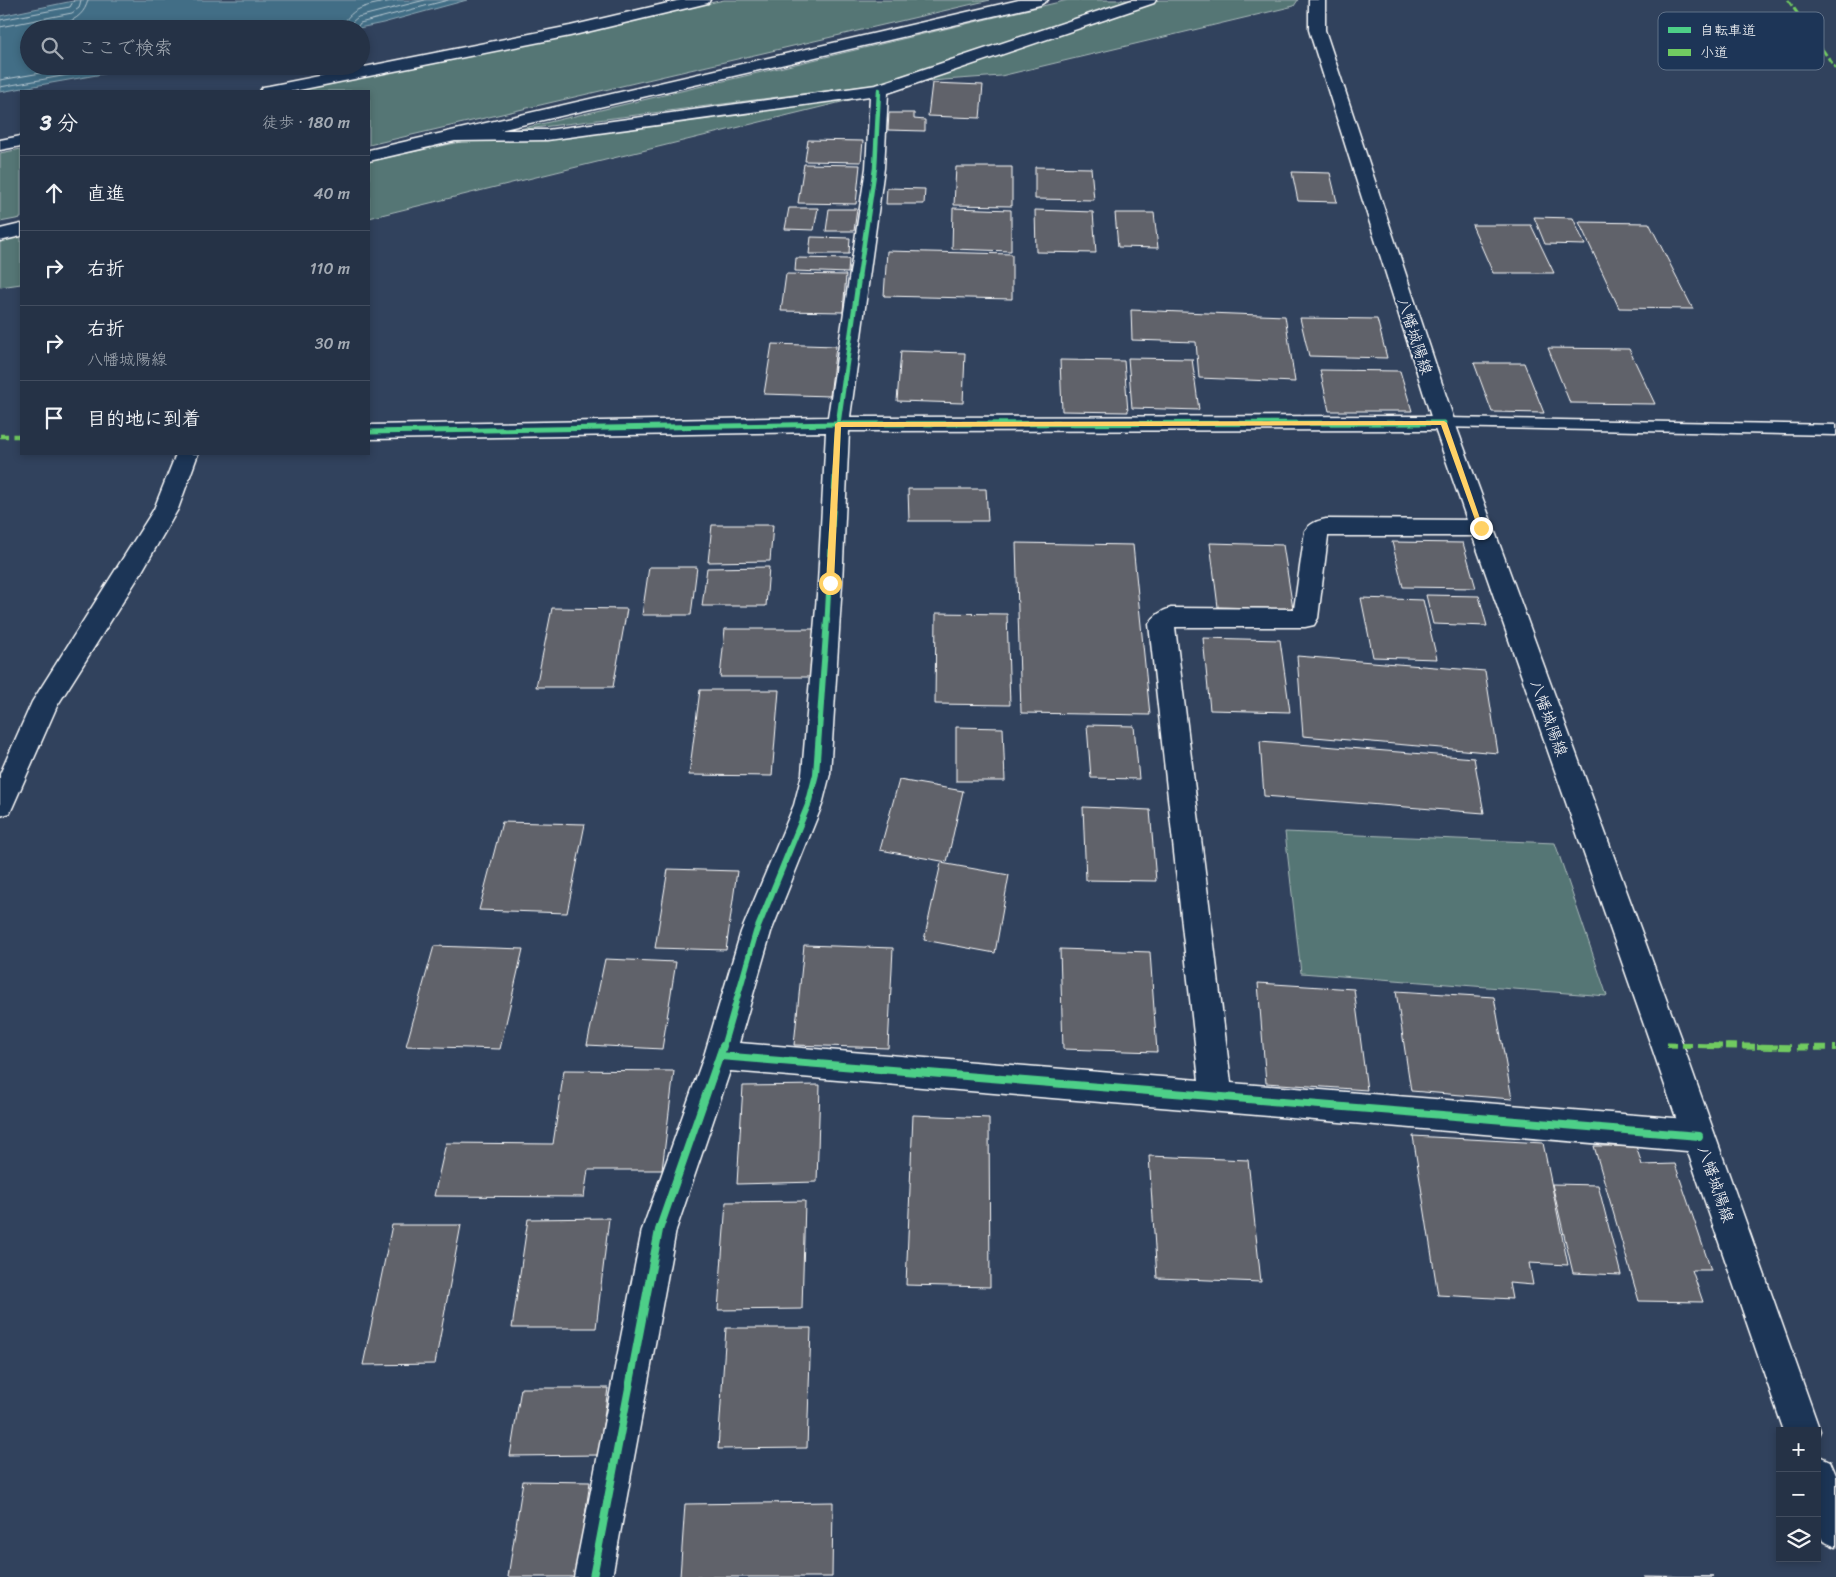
<!DOCTYPE html>
<html lang="ja">
<head>
<meta charset="utf-8">
<style>
  body { margin:0; font-family:Sriracha,"Klee One",sans-serif; background:#2d3a4d; color:#f1f3f6 }
  .controls { position:absolute; right:15px; bottom:15px; display:grid; overflow:hidden; border-radius:0px; box-shadow:0 2px 8px #0003 }
  .controls button { width:45px; height:45px; display:grid; place-items:center; padding:0; border:0; border-bottom:1px solid #424d5f; background:#253246; color:#f1f3f6; font:25px sans-serif }
  .stop { position:absolute; width:15px; height:15px; margin:-11px; border:4px solid #ffd166; border-radius:50%; background:#fff }
  .stop.end { background:#ffd166; border-color:#fff; box-shadow:0 1px 5px #0008 }
  .list { margin:0; padding:0; list-style:none }
  h2 { display:flex; justify-content:space-between; align-items:center; height:65px; margin:0; padding:0 20px; font-size:21px }
  h2 small { font-size:16px; font-weight:400; color:#a3aab3 }
  .list li { display:grid; grid-template-columns:32px 1fr auto; gap:15px; align-items:center; box-sizing:border-box; height:75px; padding:0 20px; border-top:1px solid #424d5f }
  .list b { display:block; font-size:19px; white-space:nowrap }
  .list p { margin:0; font-size:16px; white-space:nowrap; color:#a3aab3 }
  .list em { font-size:16px; font-style:normal; color:#a3aab3 }
  .icon { flex:none; width:28px; height:28px; fill:none; stroke:currentColor; stroke-width:2; stroke-linecap:round; stroke-linejoin:round }
  .map { position:relative; flex:none; width:1836px; height:1577px; overflow:hidden }
  .search { position:absolute; background:#253246; box-shadow:0 2px 8px #0003; left:20px; top:20px; width:350px; height:55px; display:flex; align-items:center; gap:12px; box-sizing:border-box; padding:0 18px; border-radius:28px; color:#a3aab3; font-size:19px }
  .panel { position:absolute; background:#253246; box-shadow:0 2px 8px #0003; left:20px; top:90px; width:350px; height:365px; border-radius:0px }
  .map>svg:first-child { display:block }
  .green { fill:#557675; stroke:#aababa }
  .water { fill:#426e86; stroke:#8ea8b6 }
  .lines { fill:none; stroke-linecap:round; stroke-linejoin:round }
  .shore { stroke:#b3c5cf; stroke-width:1 }
  .building { fill:#60626a; stroke:#fff }
  .lane-casing { stroke:#fff; stroke-width:3 }
  .street-casing { stroke:#fff; stroke-width:3 }
  .secondary-casing { stroke:#fff; stroke-width:3 }
  .lane { fill:#1d3557; fill-rule:evenodd }
  .street { fill:#1d3557; fill-rule:evenodd }
  .secondary { fill:#1d3557; fill-rule:evenodd }
  .quiet-far3 { stroke:#71cb61; stroke-width:3; stroke-dasharray:7 3; stroke-linecap:butt }
  .quiet-far2 { stroke:#71cb61; stroke-width:4.5; stroke-dasharray:8 4.5; stroke-linecap:butt }
  .quiet-far1 { stroke:#71cb61; stroke-width:5; stroke-dasharray:10 5; stroke-linecap:butt }
  .quiet { stroke:#71cb61; stroke-width:6; stroke-dasharray:12 6; stroke-linecap:butt }
  .cycleway-far3-casing { stroke:#1d3557; stroke-width:6 }
  .cycleway-far2-casing { stroke:#1d3557; stroke-width:8 }
  .cycleway-far1-casing { stroke:#1d3557; stroke-width:9 }
  .cycleway-casing { stroke:#1d3557; stroke-width:11 }
  .cycleway-far3 { stroke:#4dcf88; stroke-width:4.5 }
  .cycleway-far2 { stroke:#4dcf88; stroke-width:5 }
  .cycleway-far1 { stroke:#4dcf88; stroke-width:6 }
  .cycleway { stroke:#4dcf88; stroke-width:8 }
  .route { fill:#ffd166 }
  .labels { text-anchor:middle; dominant-baseline:central; stroke-width:4; stroke-linejoin:round; paint-order:stroke }
  .street-label { font-size:16px; fill:#fff; stroke:#1d3557 }
  .key { fill:#1d3557; stroke:#617289; stroke-width:1 }
  .key-label { font-size:14px; fill:#fff }
</style>
</head>
<body>
<div class="map">
<svg width="1836" height="1577" viewBox="0 0 1836 1577">
  <rect width="100%" height="100%" fill="#31425d"/>
  <filter id="ink" filterUnits="userSpaceOnUse"><feTurbulence type="fractalNoise" baseFrequency=".02" numOctaves="2"/><feDisplacementMap in="SourceGraphic" scale="10" xChannelSelector="R" yChannelSelector="G"/><feConvolveMatrix kernelMatrix="1 2 1 2 8 2 1 2 1" color-interpolation-filters="sRGB"/></filter>
  <g filter="url(#ink)">
    <g class="green">
      <path d="M724,0h266l-621,145v-54h-76z"/>
      <path d="M1068,0h230l-4,6 -293,70 -129,9 -361,46z"/>
      <path d="M862,97l-493,121v-57l101,-21h75z"/>
      <path d="M21,149v69l-21,4v-69z"/>
      <path d="M21,235v49l-21,3v-48z"/>
      <path d="M1285,832l270,11 52,153 -306,-23z"/>
    </g>
    <path class="water" d="M78,0h389l-84,23 -29,6h-325v37h119l-148,26v-76z"/>
    <g class="lines">
      <g class="shore">
        <path d="M0,20l70,-13 4,-7"/>
        <path d="M0,27l72,-14 7,-5 2,-8"/>
        <path d="M32,29c22,-4 50,-3 56,-29"/>
        <path d="M342,29c7,-25 33,-24 55,-29"/>
        <path d="M350,29l2,-7 6,-5 67,-17"/>
        <path d="M356,29l4,-6 88,-23"/>
        <path d="M0,80l82,-14"/>
        <path d="M0,87l119,-21"/>
      </g>
    </g>
    <g class="building">
      <path d="M932,83l51,2 -3,33 -52,-2z"/>
      <path d="M889,113h25v6l11,1v11l-37,-1z"/>
      <path d="M808,140l55,1 -2,21 -56,-1z"/>
      <path d="M804,164l56,1 -4,39 -58,-1z"/>
      <path d="M956,167h56v39l-58,-1z"/>
      <path d="M1035,167l56,1 3,32 -59,-1z"/>
      <path d="M1292,172l38,1 7,29 -39,-1z"/>
      <path d="M887,188l38,1 -1,15h-38z"/>
      <path d="M789,208h29l-4,22 -29,-1z"/>
      <path d="M953,208l58,2v41l-59,-2z"/>
      <path d="M829,209h28l-3,22h-28z"/>
      <path d="M1035,210l58,2 3,41 -60,-1z"/>
      <path d="M1115,213h39l4,35 -40,-1z"/>
      <path d="M1534,217l39,1 12,27 -40,-1z"/>
      <path d="M1579,222l70,1 44,86 -74,-1z"/>
      <path d="M1472,225h59l23,48h-61z"/>
      <path d="M811,237l39,1 -1,16h-40z"/>
      <path d="M887,251l125,3v45l-128,-3z"/>
      <path d="M796,258l53,1 -1,14 -53,-2z"/>
      <path d="M786,274l60,1 -3,37 -62,-1z"/>
      <path d="M1131,310l154,6 10,66 -96,-4 -3,-36 -64,-2z"/>
      <path d="M1300,318l77,1 10,39 -78,-2z"/>
      <path d="M772,344l64,2 -6,50 -66,-2z"/>
      <path d="M1548,348l81,1 26,55 -85,-1z"/>
      <path d="M901,351l64,2 -2,50 -66,-2z"/>
      <path d="M1128,358l64,1 7,51 -67,-2z"/>
      <path d="M1060,360l64,1 4,51 -66,-1z"/>
      <path d="M1474,363h50l20,50 -52,-1z"/>
      <path d="M1320,370l80,1 12,40h-83z"/>
      <path d="M908,489h78l2,32h-79z"/>
      <path d="M712,525h61l-3,36 -62,1z"/>
      <path d="M1392,542l71,1 13,45 -73,-1z"/>
      <path d="M1016,543l117,2 17,170 -129,-2z"/>
      <path d="M1210,543l73,2 10,64 -75,-2z"/>
      <path d="M649,567h48l-6,48h-49z"/>
      <path d="M769,567l-3,39h-64l5,-38z"/>
      <path d="M1426,595l53,1 8,30 -54,-2z"/>
      <path d="M1361,598l62,2 14,59 -64,-2z"/>
      <path d="M552,608l75,1 -14,78h-77z"/>
      <path d="M936,613l71,1 3,91 -75,-1z"/>
      <path d="M725,629h93l-2,48h-96z"/>
      <path d="M1203,638l77,2 10,72 -80,-2z"/>
      <path d="M1297,656l188,15 13,82 -195,-17z"/>
      <path d="M700,690h79l-7,86 -83,-1z"/>
      <path d="M1087,725l47,1 5,53 -48,-1z"/>
      <path d="M956,727l47,1 2,53h-49z"/>
      <path d="M1260,741l214,17 10,55 -220,-17z"/>
      <path d="M899,780l64,11 -16,71 -67,-12z"/>
      <path d="M1083,807l67,3 6,71 -70,-1z"/>
      <path d="M502,822l83,2 -18,89 -88,-3z"/>
      <path d="M941,863l68,12 -14,78 -71,-13z"/>
      <path d="M668,869l69,2 -11,79 -71,-2z"/>
      <path d="M804,945l89,3 -5,100 -94,-3z"/>
      <path d="M434,946l89,3 -23,100 -94,-3z"/>
      <path d="M1060,949l90,3 7,100 -94,-3z"/>
      <path d="M605,959l71,3 -14,87 -75,-4z"/>
      <path d="M1258,983l96,6 13,101 -101,-7z"/>
      <path d="M1396,991l98,6 18,102 -101,-8z"/>
      <path d="M564,1070l110,1 -12,99h-74l-4,27 -150,-1 12,-53 107,1z"/>
      <path d="M820,1085l-3,97 -80,2 6,-98z"/>
      <path d="M913,1115l76,3 1,169 -84,-2z"/>
      <path d="M1413,1136l130,7 25,122 -39,-2 4,22 -24,-2 3,16 -74,-4z"/>
      <path d="M1594,1146h42l6,19 33,-1 36,106h-19l11,32 -64,-1z"/>
      <path d="M1149,1156l99,4 13,122 -104,-4z"/>
      <path d="M1552,1184l46,1 23,90 -48,-2z"/>
      <path d="M805,1201l-3,108 -84,1 8,-108z"/>
      <path d="M609,1218l-13,110h-84l16,-109z"/>
      <path d="M392,1225h69l-26,139 -72,1z"/>
      <path d="M726,1328h85l-4,120 -89,1z"/>
      <path d="M521,1388h87l-9,67 -89,1z"/>
      <path d="M523,1481l67,1 -14,95h-68z"/>
      <path d="M833,1502l-1,75h-152l5,-73z"/>
      <path d="M1645,1576l69,1h-69z"/>
    </g>
    <g class="lines">
      <g class="lane-casing">
        <path id="lane" d="M1444,418l392,7v10l-397,-8 -3,-4 3,-4z"/>
      </g>
      <g class="street-casing">
        <g id="street">
          <path d="M681,0h29l-2,3 -138,33 -276,55h-34l3,-4 6,-1 301,-60z"/>
          <path d="M1019,0h29l-8,5 -540,125h47l329,-45 256,-85h24l-2,3 -266,90 -4,75 -34,249 594,-1 8,2 3,5 -3,5 -8,2 -595,1 -7,152 -12,191 -8,31 -51,127 -32,111 460,37 -50,-456c6,-9 12,-13 22,-16l123,1 11,-78c5,-8 12,-10 21,-12l155,1 8,2 4,6 -4,6 -8,2h-153l-10,82 -4,7 -9,2h-130l56,456 468,37 11,5 5,11 -5,11 -11,5 -969,-81 -54,159 -64,347h-38l68,-347 62,-174 37,-124 53,-127 8,-31 16,-191 8,-151 -457,7v-14l459,-8 38,-249 4,-72 -323,44 -92,1 -86,20v-11z"/>
          <path d="M21,136v10l-21,4v-10z"/>
          <path d="M21,224v12l-21,5v-12z"/>
          <path d="M176,454h22l-20,55 -37,64 -84,133 -47,107 -10,3v-42l32,-72 122,-193z"/>
        </g>
      </g>
      <g class="secondary-casing">
        <g id="secondary">
          <path d="M1309,0h16v30l130,393 228,622 137,386 -3,7v-7h-33l-133,-386 -218,-622 -124,-393z"/>
          <path d="M1817,1455l13,6 6,14v72l-13,-6 -6,-12z"/>
        </g>
      </g>
      <use href="#lane" class="lane"/>
      <use href="#street" class="street"/>
      <use href="#secondary" class="secondary"/>
      <path class="quiet-far3" d="M1788,0l48,69"/>
      <path class="quiet-far2" d="M0,436h21"/>
      <path class="quiet-far1" d="M1667,1045l111,2"/>
      <path class="quiet" d="M1707,1046l129,2"/>
      <g class="cycleway-far3-casing">
        <path id="cycleway-far3" d="M859,277l16,-109 4,-78"/>
      </g>
      <g class="cycleway-far2-casing">
        <g id="cycleway-far2">
          <path d="M369,432l469,-8 606,-1"/>
          <path d="M827,620l11,-196 21,-148"/>
        </g>
      </g>
      <g class="cycleway-far1-casing">
        <path id="cycleway-far1" d="M723,1047l33,-115 52,-127 8,-31 11,-155"/>
      </g>
      <g class="cycleway-casing">
        <g id="cycleway">
          <path d="M720,1056l979,80"/>
          <path d="M593,1577l66,-347 64,-184"/>
        </g>
      </g>
      <use href="#cycleway-far3" class="cycleway-far3"/>
      <use href="#cycleway-far2" class="cycleway-far2"/>
      <use href="#cycleway-far1" class="cycleway-far1"/>
      <use href="#cycleway" class="cycleway"/>
    </g>
  </g>
  <path class="route" d="M1444,421l3,2 37,107 -6,-2 -37,-103 -600,2 -7,156 -4,3 -4,-3 9,-159 3,-2z"/>
  <g class="labels">
    <g class="street-label">
      <text transform="translate(1415 336) rotate(72)">八幡城陽線</text>
      <text transform="translate(1549 718) rotate(70)">八幡城陽線</text>
      <text transform="translate(1716 1184) rotate(71)">八幡城陽線</text>
    </g>
  </g>
  <rect x="1658" y="12" width="166" height="58" rx="8" class="key"/>
  <rect x="1668" y="27" width="23" height="6" fill="#4dcf88"/>
  <rect x="1668" y="49" width="23" height="7" fill="#71cb61"/>
  <g class="key-label">
    <text x="1700" y="35">自転車道</text>
    <text x="1700" y="57">小道</text>
  </g>
</svg>
<div class="controls">
<button>+</button>
<button>−</button>
<button><svg class="icon" aria-label="layers" viewBox="0 0 24 24"><path d="M12 4l9 5-9 5-9-5zM3 14l9 5 9-5"/></svg></button>
</div>
<div class="stop" style="left:830px;top:583px"></div>
<div class="stop end" style="left:1481px;top:528px"></div>
<div class="search"><svg class="icon" aria-label="search" viewBox="0 0 24 24"><circle cx="10" cy="10" r="6"/><path d="M15 15l6 6"/></svg>ここで検索</div>
<section class="panel">
<h2>3 分<small>徒歩 · 180 m</small></h2>
<ul class="list">
<li><svg class="icon" aria-label="ahead" viewBox="0 0 24 24"><path d="M12 20V5M6 11l6-6 6 6"/></svg><div><b>直進</b></div><em>40 m</em></li>
<li><svg class="icon" aria-label="right" viewBox="0 0 24 24"><path d="M7 20v-9h11M14 6l5 5-5 5"/></svg><div><b>右折</b></div><em>110 m</em></li>
<li><svg class="icon" aria-label="right" viewBox="0 0 24 24"><path d="M7 20v-9h11M14 6l5 5-5 5"/></svg><div><b>右折</b><p>八幡城陽線</p></div><em>30 m</em></li>
<li><svg class="icon" aria-label="arrive" viewBox="0 0 24 24"><path d="M6 21V4h12l-3 4 3 4H6"/></svg><div><b>目的地に到着</b></div></li>
</ul>
</section>
</div>
</body>
</html>
